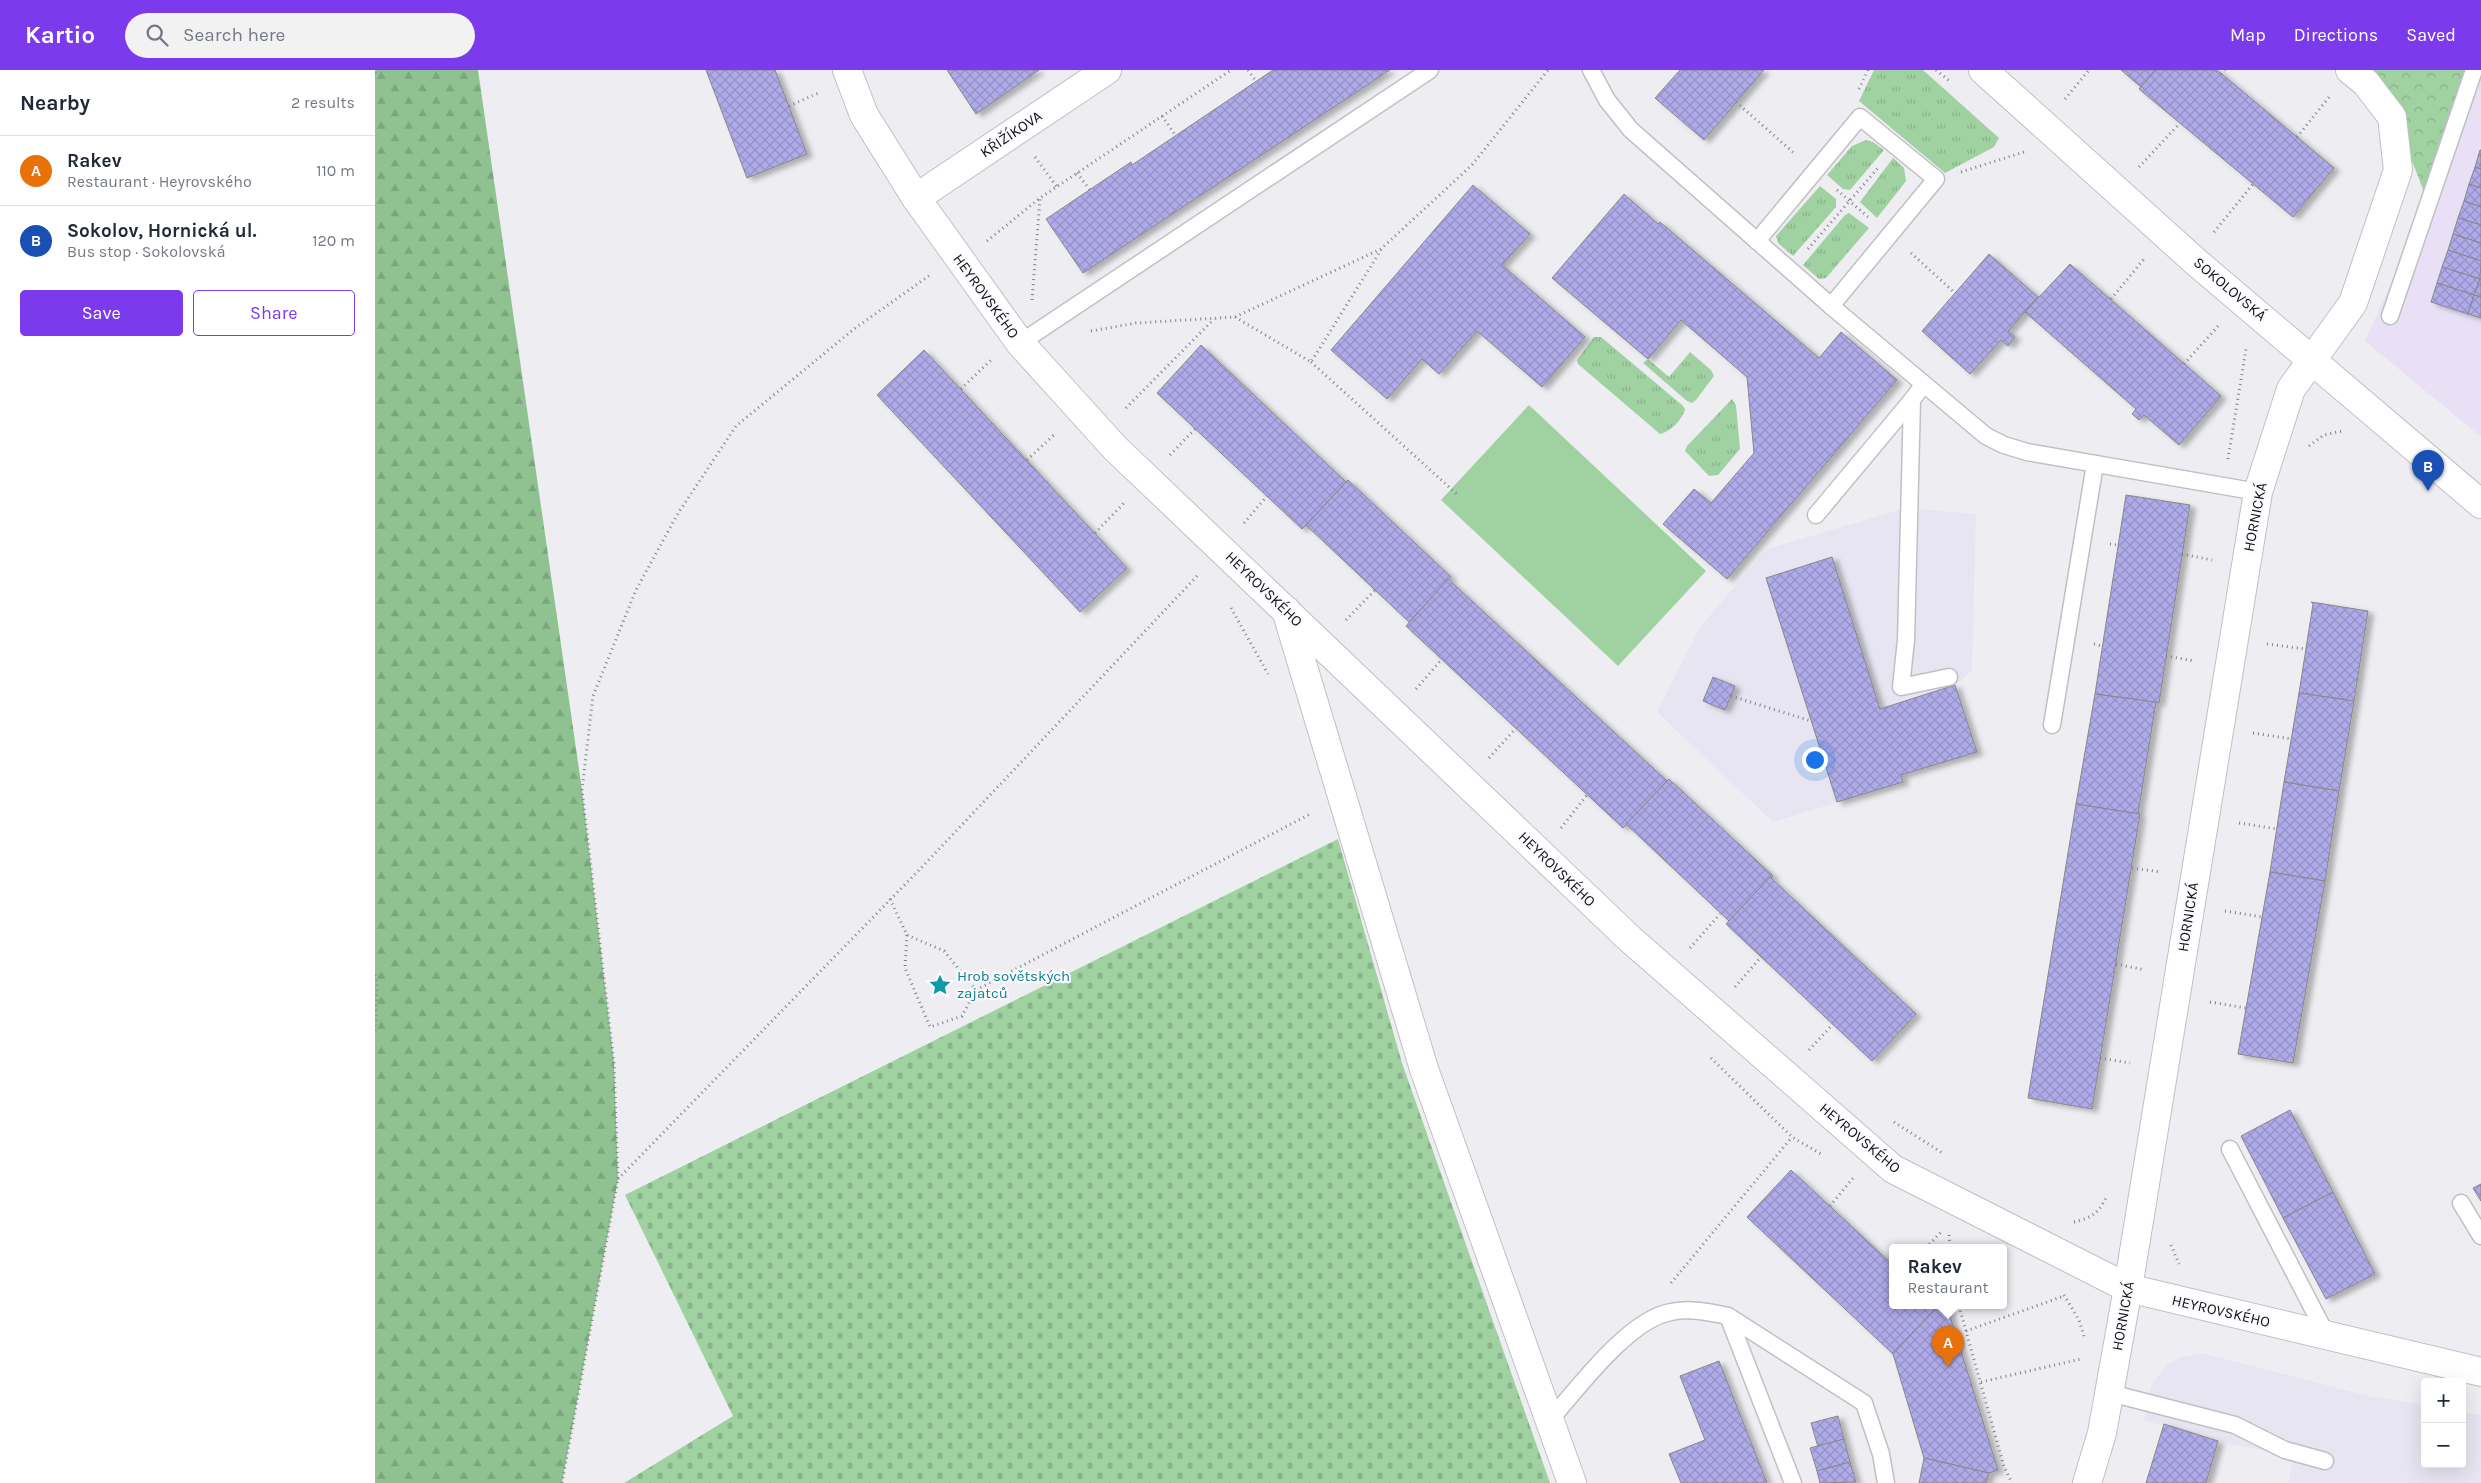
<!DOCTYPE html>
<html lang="en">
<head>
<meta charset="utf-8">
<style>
  body { margin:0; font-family:Karla,sans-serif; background:#f2f2f3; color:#1f2937 }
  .controls { position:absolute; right:15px; bottom:15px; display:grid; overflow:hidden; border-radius:5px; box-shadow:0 5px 20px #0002 }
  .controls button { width:45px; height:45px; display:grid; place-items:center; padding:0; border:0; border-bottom:1px solid #e0e1e3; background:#fff; color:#1f2937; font:25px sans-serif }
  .you { position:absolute; left:1439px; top:689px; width:18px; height:18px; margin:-12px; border:4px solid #fff; border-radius:50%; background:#1a73e8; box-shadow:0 0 0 8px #1a73e833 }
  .badge { display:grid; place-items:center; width:32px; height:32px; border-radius:50%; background:#7c3aed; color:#fff; font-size:16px; font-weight:700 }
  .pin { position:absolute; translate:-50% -41px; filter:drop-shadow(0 1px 2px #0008) }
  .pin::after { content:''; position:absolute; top:26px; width:18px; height:15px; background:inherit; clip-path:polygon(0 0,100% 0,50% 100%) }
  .popup { position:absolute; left:1514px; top:1174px; width:118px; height:65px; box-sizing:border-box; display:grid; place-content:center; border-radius:5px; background:#fff; filter:drop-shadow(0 1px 4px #0005); font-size:16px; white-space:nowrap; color:#747a83 }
  .popup b { font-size:19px; color:#1f2937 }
  .popup::after { content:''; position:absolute; left:50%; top:100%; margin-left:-10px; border:10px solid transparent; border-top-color:#fff }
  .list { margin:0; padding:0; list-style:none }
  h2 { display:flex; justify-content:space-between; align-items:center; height:65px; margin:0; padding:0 20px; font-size:21px }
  h2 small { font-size:16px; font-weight:400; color:#747a83 }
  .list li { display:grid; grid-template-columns:32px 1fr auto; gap:15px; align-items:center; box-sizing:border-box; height:70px; padding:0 20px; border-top:1px solid #e0e1e3 }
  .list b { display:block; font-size:19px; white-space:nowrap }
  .list p { margin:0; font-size:16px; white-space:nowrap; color:#747a83 }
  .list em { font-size:16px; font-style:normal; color:#747a83 }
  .actions { display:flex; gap:10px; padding:15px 20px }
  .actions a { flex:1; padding:11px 0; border:1px solid #7c3aed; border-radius:5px; text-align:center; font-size:18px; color:#7c3aed }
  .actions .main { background:#7c3aed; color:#fff }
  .icon { flex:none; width:28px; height:28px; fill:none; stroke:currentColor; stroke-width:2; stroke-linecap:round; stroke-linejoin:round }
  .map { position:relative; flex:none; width:2106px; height:1413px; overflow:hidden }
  header { display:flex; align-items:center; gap:30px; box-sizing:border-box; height:70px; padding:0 25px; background:#7c3aed; color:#fff }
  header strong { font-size:24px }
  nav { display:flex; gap:28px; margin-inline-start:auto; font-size:18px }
  .search { width:350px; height:45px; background:#f2f2f3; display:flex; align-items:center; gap:12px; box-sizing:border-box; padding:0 18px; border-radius:28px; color:#747a83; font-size:19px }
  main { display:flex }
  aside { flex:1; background:#fff }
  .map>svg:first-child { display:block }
  .built { fill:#e6e5f1 }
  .industrial { fill:#e9e0f5 }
  .grass { fill:url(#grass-tufts) }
  .forest { fill:url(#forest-firs) }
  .cemetery { fill:url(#cemetery-stones) }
  .park { fill:url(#park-crowns) }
  .garden { fill:#a0d1a1 }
  .building { fill:url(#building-cross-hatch); stroke:#87878a; filter:url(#shadow) }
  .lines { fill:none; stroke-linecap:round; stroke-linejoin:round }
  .service-casing { stroke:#c0c0c4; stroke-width:19 }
  .minor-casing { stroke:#c0c0c4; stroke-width:30 }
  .path { stroke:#828285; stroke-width:3; stroke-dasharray:1 4; stroke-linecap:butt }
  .service { stroke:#fff; stroke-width:16 }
  .minor { stroke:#fff; stroke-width:28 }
  .labels { text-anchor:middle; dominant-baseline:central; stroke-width:4.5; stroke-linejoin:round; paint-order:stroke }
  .street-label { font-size:15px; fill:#131315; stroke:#fbfbff }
  .culture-label { font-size:15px; fill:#0d838f; stroke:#fbfbff; text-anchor:start }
</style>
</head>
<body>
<header>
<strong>Kartio</strong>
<div class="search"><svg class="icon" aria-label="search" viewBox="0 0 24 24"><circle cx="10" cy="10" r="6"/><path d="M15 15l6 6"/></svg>Search here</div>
<nav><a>Map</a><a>Directions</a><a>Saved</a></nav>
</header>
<main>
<aside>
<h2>Nearby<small>2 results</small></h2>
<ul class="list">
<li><span class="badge" style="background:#e8710a">A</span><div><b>Rakev</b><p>Restaurant · Heyrovského</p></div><em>110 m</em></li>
<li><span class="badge" style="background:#1a4fb4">B</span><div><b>Sokolov, Hornická ul.</b><p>Bus stop · Sokolovská</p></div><em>120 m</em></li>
</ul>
<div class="actions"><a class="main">Save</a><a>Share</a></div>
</aside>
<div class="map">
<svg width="2106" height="1413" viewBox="0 0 2106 1413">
  <defs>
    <pattern id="grass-tufts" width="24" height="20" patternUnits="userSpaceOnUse" patternTransform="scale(1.25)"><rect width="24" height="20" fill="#a0d1a1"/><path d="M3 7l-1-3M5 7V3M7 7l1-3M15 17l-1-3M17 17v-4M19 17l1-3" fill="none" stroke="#89b38a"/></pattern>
    <pattern id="forest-firs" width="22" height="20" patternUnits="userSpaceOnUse" patternTransform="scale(1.25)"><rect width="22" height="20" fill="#8fc290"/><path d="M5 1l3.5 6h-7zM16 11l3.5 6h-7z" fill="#7aa67b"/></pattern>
    <pattern id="cemetery-stones" width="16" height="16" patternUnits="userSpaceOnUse" patternTransform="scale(1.25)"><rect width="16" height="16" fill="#a0d1a1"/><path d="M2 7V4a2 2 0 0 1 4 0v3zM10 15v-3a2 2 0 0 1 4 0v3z" fill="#89b38a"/></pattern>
    <pattern id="park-crowns" width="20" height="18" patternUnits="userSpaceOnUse" patternTransform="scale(1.25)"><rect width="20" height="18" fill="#a0d1a1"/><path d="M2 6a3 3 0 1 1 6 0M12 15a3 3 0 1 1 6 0" fill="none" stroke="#89b38a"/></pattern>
    <pattern id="building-cross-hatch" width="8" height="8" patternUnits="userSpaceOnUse" patternTransform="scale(1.25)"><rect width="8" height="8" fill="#afaae8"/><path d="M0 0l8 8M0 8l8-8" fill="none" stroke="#9691c6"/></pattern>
    <filter id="shadow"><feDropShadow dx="5.5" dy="3" stdDeviation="2.5" flood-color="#0004"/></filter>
  </defs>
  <rect width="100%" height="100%" fill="#eeeef2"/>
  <g class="built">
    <path d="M1531,438l70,6 -4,156 -17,16 22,66 -76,23 2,7 -130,40 -116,-110 43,-85 67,-78z"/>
    <path d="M1827,1283l166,43 57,9v59h37v-52l19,3v68h-193l6,-26 -76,-16 -74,-21 7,-34 6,-9 12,-14 14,-6z"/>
  </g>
  <path class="industrial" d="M2106,0v367l-116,-96 63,-139z"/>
  <g class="grass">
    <path d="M1499,0h49l76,68 -5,9 -49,26 -86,-72z"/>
    <path d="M1491,70l7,2 11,8 -34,40 -7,-1 -16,-14 25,-29z"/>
    <path d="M1518,88l11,10 2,13 -29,37 -17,-16z"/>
    <path d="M1445,116l16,13v8l-43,49 -15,-13 -2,-7z"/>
    <path d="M1474,143l20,15 -43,50 -7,1 -16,-14 42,-50z"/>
    <path d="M1219,267h7l81,68 3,4c-2,10 -15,23 -25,25l-82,-70 -1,-4z"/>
    <path d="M1315,282l21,18 3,6 -18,24 -4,3 -5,-2 -44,-38 5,-4 21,18z"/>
    <path d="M1357,329l4,6 4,44 -22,26 -9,1 -24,-25 2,-5z"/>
  </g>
  <path class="forest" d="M0,0h103l104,720 32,273 4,116 -56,304h-187z"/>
  <path class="cemetery" d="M963,769l64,224 148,420h-926l109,-67 -108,-221z"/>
  <path class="park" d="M1989,0h103l-39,132 -23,-59z"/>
  <path class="garden" d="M1154,335l177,166 -88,95 -177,-166z"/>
  <g class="building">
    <path d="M331,0h69l32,84 -60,24z"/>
    <path d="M572,0h92l-63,44z"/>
    <path d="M898,0h117l-307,203 -37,-54 85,-57 1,3z"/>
    <path d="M1305,0h84l-60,70 -49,-42z"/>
    <path d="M1746,0h35l-15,17z"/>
    <path d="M1781,0h61l117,98 -41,49 -154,-128z"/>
    <path d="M2105,80h1v19l-6,-2z"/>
    <path d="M2100,97l6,2v19l-12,-4z"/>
    <path d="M2094,114l12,4v19l-17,-6z"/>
    <path d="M1098,115l57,49 -28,31 83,72 -43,50 -65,-56 -38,43 -17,-15 -35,40 -56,-49z"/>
    <path d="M1249,124l34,30 2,-2 159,136 22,-26 56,48 -170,199 -64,-55 31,-35 17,14 43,-50 -7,-76 -66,-57 -33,39 -96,-81z"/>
    <path d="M2089,131l17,6v18l-23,-7z"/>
    <path d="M2083,148l23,7v18l-28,-9z"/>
    <path d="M2078,164l28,9v18l-33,-11z"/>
    <path d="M2073,180l33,11 -1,18 -38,-12z"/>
    <path d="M1614,184l49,43 -30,34 7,6 -7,9 -7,-6 -31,34 -48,-43z"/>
    <path d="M1695,194l151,132 -42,49 -35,-30 -5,5 -7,-6 4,-5 -111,-97z"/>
    <path d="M2067,197l38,12 -6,16 -37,-12z"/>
    <path d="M2105,209h1v18l-7,-2z"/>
    <path d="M2062,213l37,12 -6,19 -37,-12z"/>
    <path d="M2099,225l7,2v21l-13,-4z"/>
    <path d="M826,275l145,137 -44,47 -145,-136z"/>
    <path d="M549,280l203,218 -47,44 -203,-217z"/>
    <path d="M973,410l103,97 -42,45 -103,-97z"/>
    <path d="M1751,425l64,10 -31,198 -64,-9z"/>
    <path d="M1457,487l48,152 75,-24 22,67 -76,23 2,7 -66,20 -71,-224z"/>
    <path d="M1073,509l219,202 -44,47 -217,-202z"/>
    <path d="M1936,532l57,9 -14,90 -55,-8 14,-89z"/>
    <path d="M1338,607l22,9 -10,24 -22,-9z"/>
    <path d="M1924,623l55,8 -15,90 -55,-9z"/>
    <path d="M1720,624l61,8 -18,112 -62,-10z"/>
    <path d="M1294,709l104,97 -44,45 -103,-97z"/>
    <path d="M1909,712l55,9 -14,90 -55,-9z"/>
    <path d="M1701,734l64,10 -48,295 -64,-11z"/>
    <path d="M1895,802l55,9 -32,182 -55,-9z"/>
    <path d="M1395,807l146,137 -44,47 -146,-137z"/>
    <path d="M1915,1040l43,82 -50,26 -42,-82z"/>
    <path d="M1416,1100l102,95v41l44,1 -44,47 -146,-137z"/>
    <path d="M2106,1114v17l-8,-13z"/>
    <path d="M1958,1122l42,82 -49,25 -43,-81z"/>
    <path d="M1572,1236l51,164 -9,3 -65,-15 -31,-104 44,-47z"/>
    <path d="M1344,1291l48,122h-86l-12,-29 36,-14 -25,-64z"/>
    <path d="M1463,1346l6,23 -26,8 -7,-24z"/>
    <path d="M1789,1354l54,17 -12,42h-60z"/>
    <path d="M1469,1369l6,23 -33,9 -7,-23z"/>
    <path d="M1549,1388l65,15 -3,10h-67z"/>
    <path d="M1475,1392l6,20 -36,1 -3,-12z"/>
  </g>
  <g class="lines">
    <g class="service-casing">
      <g id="service">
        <path d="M1216,0l16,30 24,30 200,176 155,130 18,9 23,7 231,40"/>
        <path d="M1382,171l103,-124 76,62 -105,127"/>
        <path d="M2015,246l84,-246"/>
        <path d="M645,273l410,-273"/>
        <path d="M1548,315l-11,15 -6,240 -5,47 48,-10"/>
        <path d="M1441,445l96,-115"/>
        <path d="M1677,655l43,-261"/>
        <path d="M1855,1079l97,187"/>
        <path d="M2086,1133l20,33"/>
        <path d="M1353,1246l65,167"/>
        <path d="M1735,1323l125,32 50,25 40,11"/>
        <path d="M1175,1350c28,-32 79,-101 121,-108 19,-4 38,0 57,4l136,87 17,51 5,29"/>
      </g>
    </g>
    <g class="minor-casing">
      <g id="minor">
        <path d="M472,0l17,45 52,83 104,145 95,105 515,491 263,230 235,119 353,84"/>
        <path d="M1608,0l213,192 285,242"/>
        <path d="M541,128l191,-128"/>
        <path d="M911,540l138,459 148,414"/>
        <path d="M1712,1413l15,-50 26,-145 130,-796 33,-103 62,-86 45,-133 -6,-53 -26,-34 -16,-13"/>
      </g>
    </g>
    <g class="path">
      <path d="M873,0l8,11"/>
      <path d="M1561,0l15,12"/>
      <path d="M0,3l1,-3"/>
      <path d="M1846,4l4,-4"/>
      <path d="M1484,19l9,-19"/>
      <path d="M1690,29l24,-29"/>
      <path d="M1361,32l58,51"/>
      <path d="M414,36l32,-14"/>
      <path d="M787,46l14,20"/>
      <path d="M1922,67l33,-41"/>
      <path d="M660,87l22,30"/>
      <path d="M1764,97l41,-44"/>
      <path d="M1586,102l63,-20"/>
      <path d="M702,103l13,17"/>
      <path d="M1462,120l31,27"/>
      <path d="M1839,162l39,-48"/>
      <path d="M612,171l53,-43 191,-128"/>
      <path d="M1433,179l70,-81"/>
      <path d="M1536,183l44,40"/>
      <path d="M1736,229l33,-40"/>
      <path d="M657,230l8,-101"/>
      <path d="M860,247l76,45 70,-112"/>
      <path d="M716,261l45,-8 99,-6 146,-68 91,-84 76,-95"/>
      <path d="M936,292l148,134"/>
      <path d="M1809,294l35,-39"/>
      <path d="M586,319l31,-30"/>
      <path d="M751,338l88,-89"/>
      <path d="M1934,376l15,-11 18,-4"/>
      <path d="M795,385l25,-26"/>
      <path d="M1853,389l18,-110"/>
      <path d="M652,390l29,-27"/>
      <path d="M869,453l23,-27"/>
      <path d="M720,463l29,-30"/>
      <path d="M1735,474l8,1"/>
      <path d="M1807,484l30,6"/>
      <path d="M856,538l37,66"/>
      <path d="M971,550l29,-30"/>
      <path d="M1719,574l8,2"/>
      <path d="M1892,574l39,5"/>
      <path d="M1791,586l29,5"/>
      <path d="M1041,619l26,-30"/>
      <path d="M1356,626l80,25"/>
      <path d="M1878,663l39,6"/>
      <path d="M1114,688l27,-30"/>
      <path d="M1864,753l38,6"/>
      <path d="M1186,758l26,-33"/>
      <path d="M1757,798l29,4"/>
      <path d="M515,829l17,36 37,16 32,39 -14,26 -32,11 -25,-59 2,-33"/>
      <path d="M1850,841l38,6"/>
      <path d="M1315,878l30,-34"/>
      <path d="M1741,894l29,6"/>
      <path d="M0,905l2,10 -2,48"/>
      <path d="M1360,917l26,-30"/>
      <path d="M601,920l336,-177"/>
      <path d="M1835,932l36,6"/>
      <path d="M1434,980l24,-26"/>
      <path d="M1336,988l81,79 29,17"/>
      <path d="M1725,988l30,5"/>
      <path d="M1519,1052l50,32"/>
      <path d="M243,1109l305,-313 276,-292"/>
      <path d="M1455,1136l23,-28"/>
      <path d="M1699,1152c18,-4 26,-10 33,-27"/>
      <path d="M1574,1165l1,13"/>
      <path d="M1796,1175l8,19"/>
      <path d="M1551,1178l16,-17"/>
      <path d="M1296,1213l121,-146"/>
      <path d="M1689,1225l15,25 5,16"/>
      <path d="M1584,1236l45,161 8,16"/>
      <path d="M1591,1261l98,-35"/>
      <path d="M1606,1312l100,-23"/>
      <path d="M187,1413l56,-304 -4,-116 -32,-273 11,-94 43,-106 41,-75 59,-89 118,-97 76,-54"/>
    </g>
    <use href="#service" class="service"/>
    <use href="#minor" class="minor"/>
  </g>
  <defs>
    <g id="sight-bare" transform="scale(1.725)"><path d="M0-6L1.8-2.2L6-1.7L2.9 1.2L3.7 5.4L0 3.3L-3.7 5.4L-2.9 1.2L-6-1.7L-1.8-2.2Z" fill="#0f9aa8" stroke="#fbfbff" stroke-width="2.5" paint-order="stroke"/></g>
  </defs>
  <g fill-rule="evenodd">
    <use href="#sight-bare" x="565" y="915"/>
  </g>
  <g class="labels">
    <g class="street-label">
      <text transform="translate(636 64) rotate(-34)">KŘIŽÍKOVA</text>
      <text transform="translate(1855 219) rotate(40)">SOKOLOVSKÁ</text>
      <text transform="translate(611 226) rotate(54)">HEYROVSKÉHO</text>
      <text transform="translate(1880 447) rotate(-79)">HORNICKÁ</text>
      <text transform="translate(889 519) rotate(44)">HEYROVSKÉHO</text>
      <text transform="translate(1182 799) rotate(44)">HEYROVSKÉHO</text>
      <text transform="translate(1813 847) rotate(-81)">HORNICKÁ</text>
      <text transform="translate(1485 1068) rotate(40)">HEYROVSKÉHO</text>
      <text transform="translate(1846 1241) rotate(13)">HEYROVSKÉHO</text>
      <text transform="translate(1748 1246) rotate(-80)">HORNICKÁ</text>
    </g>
    <g class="culture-label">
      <text x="582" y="906">Hrob sovětských<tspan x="582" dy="17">zajatců</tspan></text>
    </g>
  </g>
</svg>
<div class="controls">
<button>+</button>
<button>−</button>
</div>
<div class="you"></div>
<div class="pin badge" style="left:1573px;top:1297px;background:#e8710a">A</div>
<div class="popup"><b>Rakev</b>Restaurant</div>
<div class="pin badge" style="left:2053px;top:421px;background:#1a4fb4">B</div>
</div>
</main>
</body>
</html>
